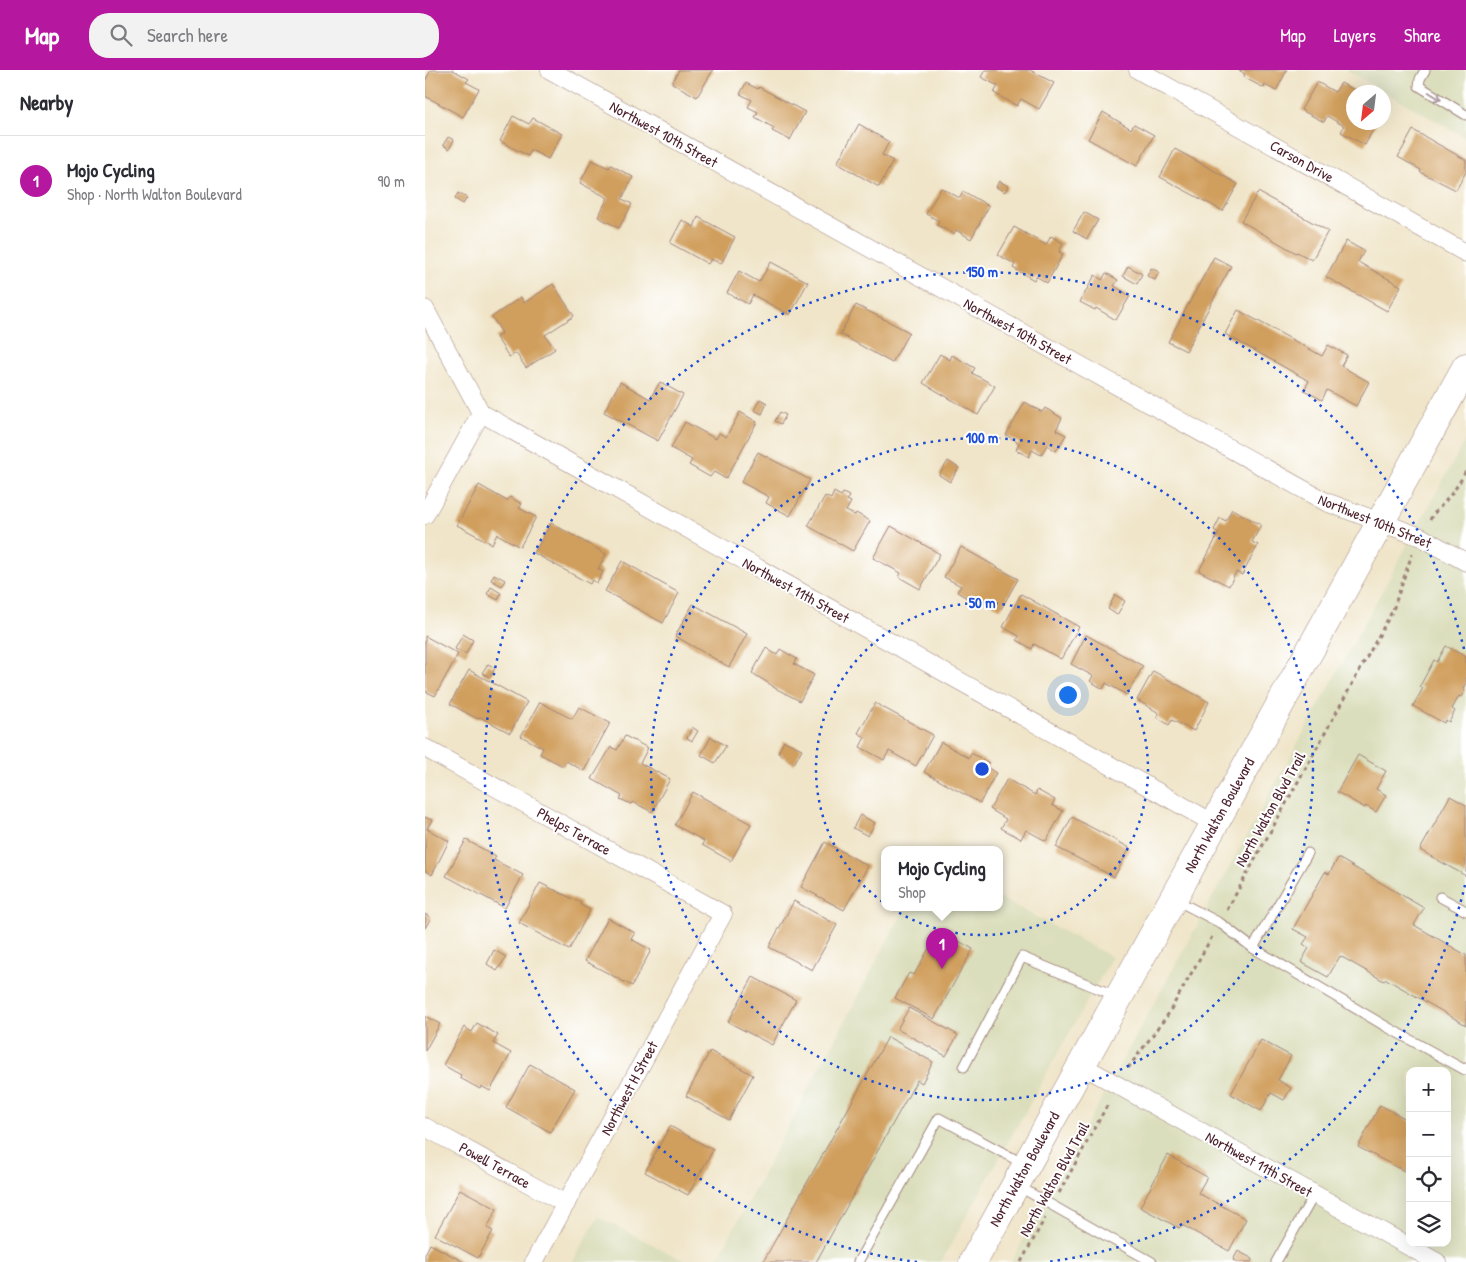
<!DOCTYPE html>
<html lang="en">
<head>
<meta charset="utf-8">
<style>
  body { margin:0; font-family:"Patrick Hand",sans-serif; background:#f2f2f3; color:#2b2b33 }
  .controls { position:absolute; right:15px; bottom:15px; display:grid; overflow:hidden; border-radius:10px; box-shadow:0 5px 20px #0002 }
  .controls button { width:45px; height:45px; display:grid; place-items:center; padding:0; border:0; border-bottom:1px solid #e1e1e2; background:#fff; color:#2b2b33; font:25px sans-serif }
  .compass { position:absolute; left:921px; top:15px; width:45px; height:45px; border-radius:50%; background:#fff; box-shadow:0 5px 20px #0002; rotate:208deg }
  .you { position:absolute; left:642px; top:624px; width:18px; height:18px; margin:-12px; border:4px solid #fff; border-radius:50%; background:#1a73e8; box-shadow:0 0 0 8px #1a73e833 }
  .badge { display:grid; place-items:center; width:32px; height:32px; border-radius:50%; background:#b5179e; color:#fff; font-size:16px; font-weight:700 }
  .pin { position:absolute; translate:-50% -41px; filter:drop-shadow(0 1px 2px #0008) }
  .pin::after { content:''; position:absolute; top:26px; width:18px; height:15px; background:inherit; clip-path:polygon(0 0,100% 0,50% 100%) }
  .popup { position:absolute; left:456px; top:776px; width:122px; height:65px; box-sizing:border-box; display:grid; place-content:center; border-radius:10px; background:#fff; filter:drop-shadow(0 1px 4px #0005); font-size:16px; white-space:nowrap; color:#7c7c81 }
  .popup b { font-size:19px; color:#2b2b33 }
  .popup::after { content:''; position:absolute; left:50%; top:100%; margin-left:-10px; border:10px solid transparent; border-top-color:#fff }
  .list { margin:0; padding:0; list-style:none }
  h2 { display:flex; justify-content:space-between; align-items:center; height:65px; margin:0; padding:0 20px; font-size:21px }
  h2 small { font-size:16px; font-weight:400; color:#7c7c81 }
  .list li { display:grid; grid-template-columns:32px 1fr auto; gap:15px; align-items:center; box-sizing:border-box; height:90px; padding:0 20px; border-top:1px solid #e1e1e2 }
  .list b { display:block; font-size:19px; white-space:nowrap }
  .list p { margin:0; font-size:16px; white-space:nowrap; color:#7c7c81 }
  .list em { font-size:16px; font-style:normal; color:#7c7c81 }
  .icon { flex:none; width:28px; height:28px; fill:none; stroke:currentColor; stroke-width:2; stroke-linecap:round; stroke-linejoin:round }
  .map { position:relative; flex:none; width:1041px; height:1192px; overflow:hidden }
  header { display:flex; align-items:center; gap:30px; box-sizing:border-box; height:70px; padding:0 25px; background:#b5179e; color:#fff }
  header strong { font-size:24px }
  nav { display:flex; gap:28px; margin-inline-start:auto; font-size:18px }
  .search { width:350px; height:45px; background:#f2f2f3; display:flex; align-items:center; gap:12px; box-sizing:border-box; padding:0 18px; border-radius:20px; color:#7c7c81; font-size:19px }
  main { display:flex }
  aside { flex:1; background:#fff }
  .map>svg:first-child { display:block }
  .built { fill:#dbdebc; fill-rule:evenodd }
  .building { fill:#d09f5d }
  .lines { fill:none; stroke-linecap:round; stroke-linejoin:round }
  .service-casing { stroke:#9d827a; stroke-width:11 }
  .minor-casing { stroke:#9d827a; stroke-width:19 }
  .primary-casing { stroke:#9d827a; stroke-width:29 }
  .path { stroke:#9d827a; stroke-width:3; stroke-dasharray:4 4; stroke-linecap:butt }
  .service { stroke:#fff; stroke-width:9 }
  .minor { stroke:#fff; stroke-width:18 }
  .primary { stroke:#fff; stroke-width:28 }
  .oneway { stroke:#ae9aa0 }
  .ring { fill:none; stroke:#1d4ed8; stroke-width:2.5; stroke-dasharray:2.5 5 }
  .labels { text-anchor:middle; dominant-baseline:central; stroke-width:4; stroke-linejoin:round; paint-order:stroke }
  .street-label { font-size:15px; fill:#4a1f2b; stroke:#fff }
  .centre { fill:#1d4ed8; stroke:#fff; stroke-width:2.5 }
  .ring-label { font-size:15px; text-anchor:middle; font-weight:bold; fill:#1d4ed8; stroke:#fff; stroke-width:4; stroke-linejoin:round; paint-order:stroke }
</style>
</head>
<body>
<header>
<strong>Map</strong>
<div class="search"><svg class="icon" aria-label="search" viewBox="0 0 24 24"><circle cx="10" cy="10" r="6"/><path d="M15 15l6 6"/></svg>Search here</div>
<nav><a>Map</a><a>Layers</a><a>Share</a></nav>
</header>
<main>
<aside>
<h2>Nearby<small></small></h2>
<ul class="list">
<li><span class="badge">1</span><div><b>Mojo Cycling</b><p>Shop · North Walton Boulevard</p></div><em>90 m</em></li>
</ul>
</aside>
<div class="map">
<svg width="1041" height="1192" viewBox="0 0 1041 1192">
  <rect width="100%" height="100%" fill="#fff"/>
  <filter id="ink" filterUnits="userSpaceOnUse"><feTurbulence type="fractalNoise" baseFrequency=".02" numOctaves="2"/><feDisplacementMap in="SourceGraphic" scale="10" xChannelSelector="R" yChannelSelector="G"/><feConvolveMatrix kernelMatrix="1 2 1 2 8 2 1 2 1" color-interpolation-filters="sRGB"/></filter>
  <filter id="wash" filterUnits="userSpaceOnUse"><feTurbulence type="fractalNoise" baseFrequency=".0096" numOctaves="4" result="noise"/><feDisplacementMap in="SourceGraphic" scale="20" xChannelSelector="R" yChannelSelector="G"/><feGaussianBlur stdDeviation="1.12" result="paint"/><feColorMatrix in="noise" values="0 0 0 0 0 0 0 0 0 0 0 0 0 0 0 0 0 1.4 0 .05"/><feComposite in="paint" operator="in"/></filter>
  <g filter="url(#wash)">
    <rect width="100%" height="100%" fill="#f0e5c9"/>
    <g class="built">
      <path d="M921,0h120v68z"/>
      <path d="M1041,369v318l-3,6 3,2v497h-455zM985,1001h37v172h-37z"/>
      <path d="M575,828l112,59 -171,305h-225l189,-354h94z"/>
      <path d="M173,1147l89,45h-114z"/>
    </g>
    <g id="blocks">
      <g class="building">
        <path d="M6,0h22l16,9 -3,3 13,7 -16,28 -38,-21v-15z"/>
        <path d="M254,0h34l-16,27 -25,-14z"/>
        <path d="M560,0h45l24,13 -15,26 -18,-10 -4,7 -23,-13 4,-7 -17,-9z"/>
        <path d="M813,0h49l-11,21 -11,-6 -1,3 -21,-11 2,-3z"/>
        <path d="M892,12l18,10 6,-9 17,9h-5v30h24l-12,23 -24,-13 3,-6 -17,-10 -3,6 -23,-12z"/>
        <path d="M321,13l12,6 1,-2 46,25 -15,28 -18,-9 2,-3 -19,-11 3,-5 -10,-5 4,-7 -12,-6z"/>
        <path d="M678,42l28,17 3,-5 20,11 -17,31 -49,-27z"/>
        <path d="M88,46l16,8 4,-6 29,16 -14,25 -17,-9 -3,6 -28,-15z"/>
        <path d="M434,54l30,18 -7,13 11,6 -14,26 -42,-24z"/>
        <path d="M988,60l53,30v12l-10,18 -36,-18 1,-2 -23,-13z"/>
        <path d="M23,67l6,3 -5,9 -6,-4z"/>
        <path d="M750,79l63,35 -15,27 -63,-34z"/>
        <path d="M167,90l17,8 2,-3 22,12 -11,22 10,5 -13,24 -21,-11 10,-19 -28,-15z"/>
        <path d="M574,111l9,5 -3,6 -9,-5z"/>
        <path d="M516,118l19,10 3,-7 26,15 -18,33 -15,-9 -2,4 -17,-9 2,-4 -13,-7z"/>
        <path d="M833,122l70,39 -16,29 -15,-8 -1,1 -55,-32z"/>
        <path d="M33,123l9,5 -4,6 -8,-5z"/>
        <path d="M659,142l14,8 -11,19 -14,-8z"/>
        <path d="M273,147l37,20 -14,27 -10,-5 -3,5 -38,-21 12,-23 12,7z"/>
        <path d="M589,157l32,18 5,-9 12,7 -4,9 4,2 -16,29 -11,-7 -2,4 -21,-12 2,-4 -17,-9z"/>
        <path d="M921,171l18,10 -6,11 43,24 -14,25 -61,-34z"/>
        <path d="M789,187l17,9 -45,85 -18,-9z"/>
        <path d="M346,192l37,20 -18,33 -37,-20 -5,9 -21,-11 12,-22 20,11z"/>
        <path d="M703,196l14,8 -5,10 -14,-8z"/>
        <path d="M726,198l8,4 -4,8 -8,-4z"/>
        <path d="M681,203l12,7 -4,6 16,10 -14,24 -20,-12 -1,2 -15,-8 15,-27 7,5z"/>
        <path d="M128,214l21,32 -29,19 10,14 -29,19 -10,-15 -7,4 -13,-20 6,-4 -10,-16 29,-20 3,6z"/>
        <path d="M431,235l53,27 -17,31 -52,-29z"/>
        <path d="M813,240l84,46 6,-11 19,10 -6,11 28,16 -13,24 -29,-16 -5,10 -18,-10 5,-9 -84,-47z"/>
        <path d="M515,284l10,6 2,-5 23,13 -3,5 23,13 -17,29 -55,-32z"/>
        <path d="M195,312l30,17 10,-17 23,13 -25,46 -54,-29z"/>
        <path d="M335,329l7,4 -5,11 -8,-4z"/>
        <path d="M600,332l17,10 3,-4 17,10 -6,12 10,5 -10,16 -9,-6 -6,10 -9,-5 -3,7 -13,-7 3,-7 -13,-8z"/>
        <path d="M315,342l17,10 -31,57 -12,-7 -4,5 -21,-12 3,-5 -21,-12 14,-26 31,17 3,-6 7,4z"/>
        <path d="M355,342l6,3 -5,9 -6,-3z"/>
        <path d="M333,382l52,28 -20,36 -24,-13 3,-6 -28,-15z"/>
        <path d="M523,391l11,7 -9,14 -11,-7z"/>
        <path d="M54,415l28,16 3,-4 12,7 -3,4 17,9 -16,30 -23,-13 -5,10 -35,-19z"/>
        <path d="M409,422l7,4 2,-3 6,3 -2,4 4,2 -5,9 9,4 1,-2 14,8 -17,30 -45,-25 17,-30 6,3z"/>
        <path d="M807,439l29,16 -9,17 6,3 -16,30 -6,-3 -7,14 -30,-15 20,-38 -5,-3 6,-12 6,3z"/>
        <path d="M126,453l55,31 -8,15 5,3 -6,11 -5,-3 -2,4 -56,-31z"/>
        <path d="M466,456l49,28 -20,35 -21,-12 2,-4 -28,-15z"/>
        <path d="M536,477l57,32 -17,30 -25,-14 -4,6 -15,-9 4,-6 -17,-9z"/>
        <path d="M197,491l57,32 -16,30 -58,-32z"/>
        <path d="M69,504l11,6 -3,6 -11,-6z"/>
        <path d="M66,517l10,6 -3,7 -11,-6z"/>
        <path d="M596,524l58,33 -18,32 -27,-15 -2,5 -15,-9 2,-4 -16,-9z"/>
        <path d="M690,525l10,6 -8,14 -9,-6z"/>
        <path d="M268,534l54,30 -18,33 -54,-31z"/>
        <path d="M38,564l10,6 -7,14 -11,-5z"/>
        <path d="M661,565l57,31 -16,29 -21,-12 -3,6 -13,-8 3,-5 -22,-12z"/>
        <path d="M0,566l33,18 -23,42 -10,-5z"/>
        <path d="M1021,576l20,11v26l-3,6 2,1 -4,7 -2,-1 -7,13 3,2 -6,11 -3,-2 -2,3 -31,-17 10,-18 -3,-2 14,-26 3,2z"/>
        <path d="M341,578l11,7 3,-6 17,10 -3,5 20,11 -14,26 -27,-14v-1l-21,-13z"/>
        <path d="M63,594l7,4 -5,9 -8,-4z"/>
        <path d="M44,600l58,32 -17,31 -30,-16 -2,2 -28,-15z"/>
        <path d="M728,601l56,31 -15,29 -22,-11 -3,5 -12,-8 2,-4 -22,-13z"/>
        <path d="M115,632l32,17 7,-12 31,16 -26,48 -18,-10 -3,5 -23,-12 3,-6 -22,-12z"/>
        <path d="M450,633l58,32 -17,31 -27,-15 -5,9 -24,-13 5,-10 -7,-4z"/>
        <path d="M267,657l6,4 -6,10 -5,-3z"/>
        <path d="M200,666l23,12 -8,15 30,16 -18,33 -19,-10 -2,2 -11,-5 2,-3 -30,-17 19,-32 6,3z"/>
        <path d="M286,667l15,9 -11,17 -14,-8z"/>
        <path d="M359,671l18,8 -8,15 -16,-11z"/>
        <path d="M516,672l28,16 2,-5 18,10 -2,4 9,6 -16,30 -56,-31z"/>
        <path d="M933,685l28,16 -10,18 10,6 -10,17 -10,-6 -1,2 -28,-16z"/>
        <path d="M582,709l28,16 2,-5 18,10 -3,5 11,6 -17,30 -20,-11 -5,9 -20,-11 5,-9 -16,-10z"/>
        <path d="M268,722l58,32 -20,37 -29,-16 2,-4 -29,-16z"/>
        <path d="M1025,726l16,9v71l-46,-26z"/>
        <path d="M435,745l15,8 -7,13 -15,-8z"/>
        <path d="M0,747l7,3 -5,9 22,12 -17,34 -7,-4z"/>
        <path d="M647,747l58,31 -16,29 -58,-30z"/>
        <path d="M41,770l30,16 -2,4 29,15 -18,33 -59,-32z"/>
        <path d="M400,772l43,24 -24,44 -43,-23z"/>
        <path d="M913,788l86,50 -10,17 52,30v70l-80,-46 -2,2 -44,-25 -12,21 -27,-15 8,-14 -6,-4 5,-7 -15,-8 32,-57 4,2z"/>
        <path d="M115,813l41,20 -1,2 10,5 -21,40 -50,-27z"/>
        <path d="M369,831l43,24 -25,45 -43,-23z"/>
        <path d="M0,844l6,4 -6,10z"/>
        <path d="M183,848l27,15 -4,6 20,11 -19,36 -47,-25z"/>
        <path d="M514,860l34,19 -39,70 -39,-21 14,-25 5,2z"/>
        <path d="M69,880l12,7 -9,14 -10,-7z"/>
        <path d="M328,907l43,23 -24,45 -44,-23z"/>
        <path d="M484,938l49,27 -12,21 -49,-27z"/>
        <path d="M0,946l15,8 -15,27z"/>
        <path d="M52,953l21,12 -5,8 18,10 -21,38 -9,-5 -1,3 -20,-11 1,-3 -18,-10 21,-38 8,5z"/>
        <path d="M463,967l45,25 -11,21 -5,-3 -101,182h-53z"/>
        <path d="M836,970l30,16 -13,24 13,8 -7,12 -13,-7 -10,18 -30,-17z"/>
        <path d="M285,981l43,24 -24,45 -43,-24z"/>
        <path d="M105,994l45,25 -25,43 -44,-25z"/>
        <path d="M955,1035l30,16v53l-52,-27z"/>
        <path d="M245,1056l43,24 -25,45 -43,-23z"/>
        <path d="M743,1085l39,22 -9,16 48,26 -17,32 -47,-26 -3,3 -39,-21z"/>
        <path d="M35,1119l37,20 -10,19 6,3 -15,27 -43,-23z"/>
        <path d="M5,1174l34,18h-39v-8z"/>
        <path d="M813,1181l15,8 -2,3h-13l-5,-2z"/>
      </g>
    </g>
  </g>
  <g filter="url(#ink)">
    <use href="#blocks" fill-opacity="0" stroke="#9d827a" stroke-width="1"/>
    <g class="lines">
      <g class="service-casing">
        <g id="service">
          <path d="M1000,0l-5,9 -1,7 47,29"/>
          <path d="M1015,827l26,14"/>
          <path d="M751,830l44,23 33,25 55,-95"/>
          <path d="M828,878l134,79 78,43 1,-2"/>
          <path d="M539,997l58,-110 94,39"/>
          <path d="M593,1116l134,76"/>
          <path d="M433,1192l81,-144 85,46"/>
          <path d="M851,1192l38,-67"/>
        </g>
      </g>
      <g class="minor-casing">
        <g id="minor">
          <path d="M125,0l776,432 95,35 45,25"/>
          <path d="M713,0l328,183"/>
          <path d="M0,239l56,104 734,411"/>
          <path d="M0,445l56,-102"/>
          <path d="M0,678l298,166 -189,348"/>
          <path d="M656,995l356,197"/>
          <path d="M0,1057l141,77"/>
        </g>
      </g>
      <g class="primary-casing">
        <path id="primary" d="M548,1192l493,-895"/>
      </g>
      <g class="path">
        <path d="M1005,450c4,-9 12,-14 18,-22 7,-8 13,-18 18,-27"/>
        <path d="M802,840l166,-300 19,-56"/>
        <path d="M703,998l39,-52 46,-81"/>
        <path d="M634,1123l50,-91"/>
        <path d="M596,1192l24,-44"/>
      </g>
      <use href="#service" class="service"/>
      <use href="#minor" class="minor"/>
      <use href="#primary" class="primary"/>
    </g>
    <defs><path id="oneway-shaft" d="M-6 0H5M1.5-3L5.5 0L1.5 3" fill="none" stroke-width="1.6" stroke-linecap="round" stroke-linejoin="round" transform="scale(1.25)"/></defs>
    <use class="oneway" href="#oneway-shaft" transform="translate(1010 26) rotate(32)"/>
  </g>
  <g class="ring">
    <circle cx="557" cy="699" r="166"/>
    <circle cx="557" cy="699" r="331"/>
    <path d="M1040 815A497 497 0 0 1 622 1192M492 1192A497 497 0 1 1 1040 583"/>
  </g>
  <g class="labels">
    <g class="street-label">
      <text transform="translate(239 64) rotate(29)">Northwest 10th Street</text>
      <text transform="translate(877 91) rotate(29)">Carson Drive</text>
      <text transform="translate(593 261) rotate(29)">Northwest 10th Street</text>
      <text transform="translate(950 451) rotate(22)">Northwest 10th Street</text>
      <text transform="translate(371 520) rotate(29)">Northwest 11th Street</text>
      <text transform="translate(845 739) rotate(-61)">North Walton Blvd Trail</text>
      <text transform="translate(794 745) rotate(-61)">North Walton Boulevard</text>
      <text transform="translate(149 761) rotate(29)">Phelps Terrace</text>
      <text transform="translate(204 1018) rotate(-62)">Northwest H Street</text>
      <text transform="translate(834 1094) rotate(29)">Northwest 11th Street</text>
      <text transform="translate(70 1095) rotate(29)">Powell Terrace</text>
      <text transform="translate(599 1099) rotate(-61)">North Walton Boulevard</text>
      <text transform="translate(629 1109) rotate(-61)">North Walton Blvd Trail</text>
    </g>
  </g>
  <circle cx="557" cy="699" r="8" class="centre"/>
  <g class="ring-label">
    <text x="557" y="207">150 m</text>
    <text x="557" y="373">100 m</text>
    <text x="557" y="538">50 m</text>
  </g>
</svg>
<div class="controls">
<button>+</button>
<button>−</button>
<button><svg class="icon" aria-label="locate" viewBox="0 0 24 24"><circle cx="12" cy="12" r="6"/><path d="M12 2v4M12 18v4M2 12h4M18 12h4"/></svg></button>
<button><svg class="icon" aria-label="layers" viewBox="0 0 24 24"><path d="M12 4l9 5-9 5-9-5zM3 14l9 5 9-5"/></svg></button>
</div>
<svg class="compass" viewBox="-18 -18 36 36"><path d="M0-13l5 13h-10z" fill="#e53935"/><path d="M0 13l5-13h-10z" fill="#7c7c81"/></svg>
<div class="you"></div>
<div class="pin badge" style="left:517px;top:899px">1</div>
<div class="popup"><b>Mojo Cycling</b>Shop</div>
</div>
</main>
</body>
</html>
